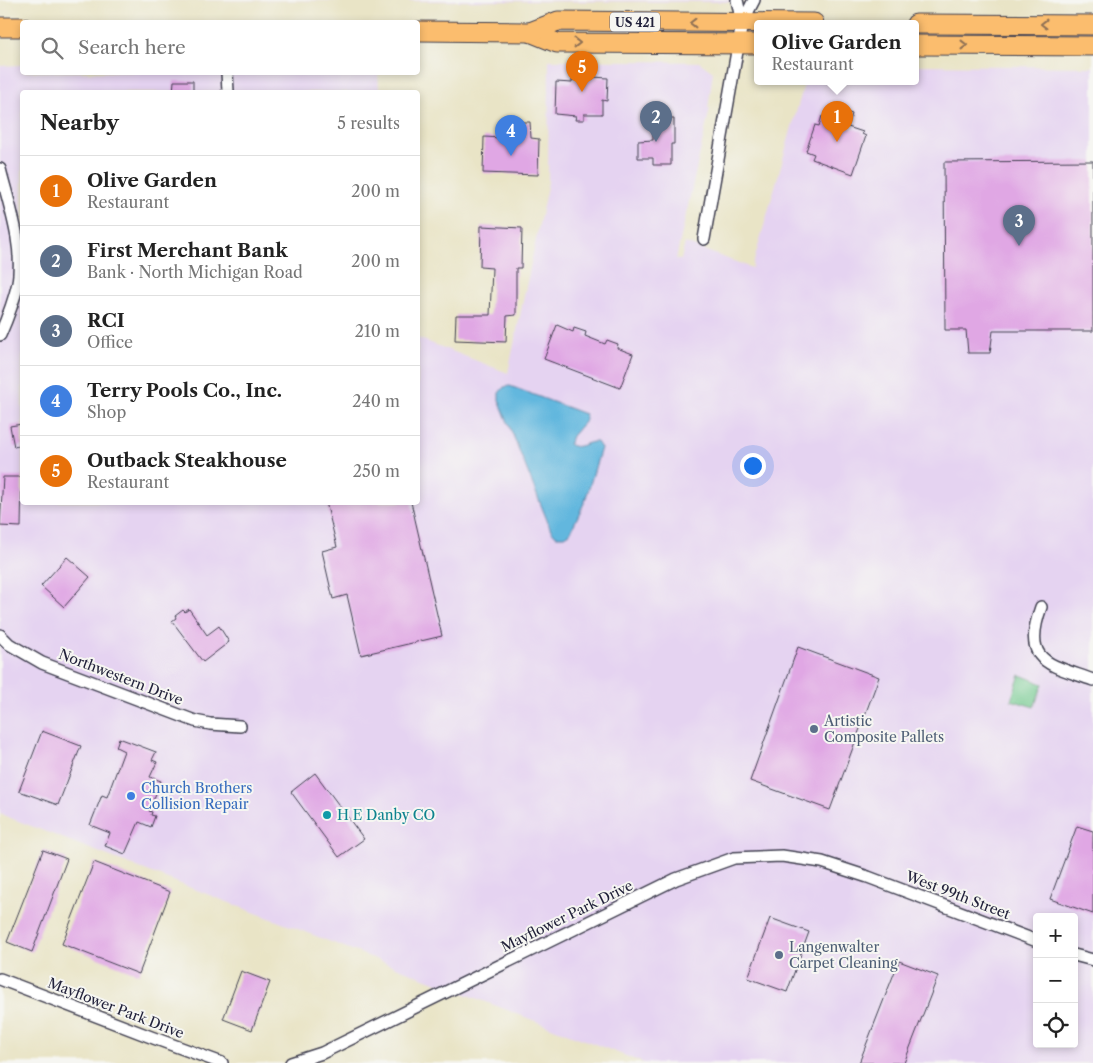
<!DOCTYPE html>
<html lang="en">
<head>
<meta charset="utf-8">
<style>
  body { margin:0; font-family:"Libre Caslon Text",serif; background:#f6f6f6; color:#222 }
  .controls { position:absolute; right:15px; bottom:15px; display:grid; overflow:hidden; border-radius:5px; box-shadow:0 2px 8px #0003 }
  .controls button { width:45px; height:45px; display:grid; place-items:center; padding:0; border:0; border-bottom:1px solid #e0e0e0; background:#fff; color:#222; font:25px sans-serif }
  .you { position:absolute; left:752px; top:465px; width:18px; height:18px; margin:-12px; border:4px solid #fff; border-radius:50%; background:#1a73e8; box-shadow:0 0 0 8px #1a73e833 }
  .badge { display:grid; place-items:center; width:32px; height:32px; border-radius:50%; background:#7c3aed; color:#fff; font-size:16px; font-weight:700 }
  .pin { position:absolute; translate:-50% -41px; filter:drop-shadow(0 1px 2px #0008) }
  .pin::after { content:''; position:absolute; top:26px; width:18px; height:15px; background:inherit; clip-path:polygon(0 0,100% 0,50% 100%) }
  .popup { position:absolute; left:754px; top:20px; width:165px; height:65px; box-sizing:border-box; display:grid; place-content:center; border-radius:5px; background:#fff; filter:drop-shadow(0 1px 4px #0005); font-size:16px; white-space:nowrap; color:#767676 }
  .popup b { font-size:19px; color:#222 }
  .popup::after { content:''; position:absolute; left:50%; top:100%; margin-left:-10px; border:10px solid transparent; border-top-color:#fff }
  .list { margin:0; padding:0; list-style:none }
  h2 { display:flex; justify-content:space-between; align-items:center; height:65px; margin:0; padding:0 20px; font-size:21px }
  h2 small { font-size:16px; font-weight:400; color:#767676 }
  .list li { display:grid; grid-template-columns:32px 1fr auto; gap:15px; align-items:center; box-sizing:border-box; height:70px; padding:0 20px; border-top:1px solid #e0e0e0 }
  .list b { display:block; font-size:19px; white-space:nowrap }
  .list p { margin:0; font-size:16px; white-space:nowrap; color:#767676 }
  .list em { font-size:16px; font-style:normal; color:#767676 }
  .icon { flex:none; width:28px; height:28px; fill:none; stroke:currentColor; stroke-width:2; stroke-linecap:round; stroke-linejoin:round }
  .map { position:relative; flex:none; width:1093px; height:1063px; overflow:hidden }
  .search { position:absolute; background:#fff; box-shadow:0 2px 8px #0003; left:20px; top:20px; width:400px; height:55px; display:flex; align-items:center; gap:12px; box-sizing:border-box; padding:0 18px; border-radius:5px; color:#767676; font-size:19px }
  .panel { position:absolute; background:#fff; box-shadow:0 2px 8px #0003; left:20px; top:90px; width:400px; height:415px; border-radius:5px }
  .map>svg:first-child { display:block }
  .built { fill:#e5d3f1; fill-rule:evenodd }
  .green { fill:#72c98f; stroke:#4a7665 }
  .water { fill:#62b7de; stroke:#426c8c }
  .building { fill:#e0a7e4 }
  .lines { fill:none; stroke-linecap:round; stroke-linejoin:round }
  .street-casing { stroke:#403f50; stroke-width:14 }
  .primary-casing { stroke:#403f50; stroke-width:21 }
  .street { stroke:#fff; stroke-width:11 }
  .primary { stroke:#fbbd6e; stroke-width:19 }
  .oneway { stroke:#8e7054 }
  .service-dot { fill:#5c6f8a; stroke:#f6f6f2; stroke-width:2 }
  .shop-dot { fill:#3f7fe0; stroke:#f6f6f2; stroke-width:2 }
  .culture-dot { fill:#0f9aa8; stroke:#f6f6f2; stroke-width:2 }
  .labels { text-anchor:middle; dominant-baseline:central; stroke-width:4; stroke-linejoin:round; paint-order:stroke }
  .shield { fill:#f6f6f2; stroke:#626272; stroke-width:1 }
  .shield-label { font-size:12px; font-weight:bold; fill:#22223b }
  .street-label { font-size:14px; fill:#22223b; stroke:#f6f6f2 }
  .service-label { font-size:14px; fill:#4e5e75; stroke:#f6f6f2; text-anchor:start }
  .shop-label { font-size:14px; fill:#366cbe; stroke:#f6f6f2; text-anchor:start }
  .culture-label { font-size:14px; fill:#0d838f; stroke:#f6f6f2; text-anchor:start }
</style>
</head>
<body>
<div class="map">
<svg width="1093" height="1063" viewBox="0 0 1093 1063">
  <rect width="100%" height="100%" fill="#f6f6f2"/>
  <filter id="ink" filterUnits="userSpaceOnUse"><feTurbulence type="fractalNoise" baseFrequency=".02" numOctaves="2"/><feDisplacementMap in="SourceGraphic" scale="10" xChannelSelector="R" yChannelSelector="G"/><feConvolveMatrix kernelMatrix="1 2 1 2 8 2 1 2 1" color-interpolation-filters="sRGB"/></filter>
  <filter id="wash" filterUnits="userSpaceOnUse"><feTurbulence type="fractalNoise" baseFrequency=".0096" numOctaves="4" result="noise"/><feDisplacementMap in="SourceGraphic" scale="20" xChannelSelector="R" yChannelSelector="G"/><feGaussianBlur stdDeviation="1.12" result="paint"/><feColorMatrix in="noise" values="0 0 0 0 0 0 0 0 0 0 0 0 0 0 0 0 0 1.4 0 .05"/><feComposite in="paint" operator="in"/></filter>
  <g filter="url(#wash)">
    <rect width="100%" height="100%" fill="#e9e4c6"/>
    <g class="built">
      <path d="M134,0h665l-1,2z"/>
      <path d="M549,60l150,2 14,10 -5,36h2l-34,151 5,1 4,-17 67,25 53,-187h111v-16l177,2v996h-449l-644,-249v-748l22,-1v7l356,1 1,19h-357v410h396v-164l90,35 40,-191zM1037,917h37v127h-37z"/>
    </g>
    <path class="green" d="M1020,675l23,9 -9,23 -23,-7z"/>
    <path class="water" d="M510,386l75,28v7l-13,15 -3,8c9,7 17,-3 28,-2l4,6 -16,53 -15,32 -5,3h-9l-5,-6 -52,-130v-7l5,-6z"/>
    <g id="blocks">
      <g class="building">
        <path d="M593,77l15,1 -1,23 -5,-1v14h-18v6h-9l1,-4 -21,-2 1,-32 16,1v-3h21z"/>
        <path d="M174,81h19v11h-20z"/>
        <path d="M843,111l9,3 -4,13 15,5 -1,2 4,2 -13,38 -41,-15 2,-5 -8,-3 9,-26 4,1 3,-10 4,2 2,-6 13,5z"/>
        <path d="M653,119h21v25h-3v21h-18v-7h-15v-17l15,-1z"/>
        <path d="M503,122h27l1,16 8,1 -1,36 -55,-2 1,-36 18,1z"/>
        <path d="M1093,161v170h-100l-3,22h-22l-2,-23h-21l-1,-168z"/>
        <path d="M481,226l41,2 -1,40h-5v47l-9,1 -1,26 -51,-2 1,-25h34l2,-47 -12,-1z"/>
        <path d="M557,325l16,7 1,-4 12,4 -1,4 20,8 2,-4 11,4 -1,4 16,6 -13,34 -76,-29z"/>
        <path d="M22,424v21l-8,2 -4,-21z"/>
        <path d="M3,477h19l-1,50 -21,-1z"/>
        <path d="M326,502h85l31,134 -81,19 -14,-60 -14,4 -11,-48 15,-4z"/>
        <path d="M67,557l23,20 -26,30 -23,-21z"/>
        <path d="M189,609l18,26 12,-9 10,16 -26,20 -31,-41 4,-3 -1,-2 8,-6 2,2z"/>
        <path d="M798,647l81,30 -49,133 -80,-29z"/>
        <path d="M42,731l39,15 -23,59 -39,-14z"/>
        <path d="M119,738l37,14 -4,8 5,2 -7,15 11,4 -12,30 3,1 -1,3 4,1 -4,11 -12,-5 -14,32 -20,-8 5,-13 -20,-8 12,-30 5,2 17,-46 -8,-4z"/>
        <path d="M315,773l49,66 -25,18 -48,-65z"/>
        <path d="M1077,826l16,5v83l-43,-15z"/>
        <path d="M43,850l24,9 -35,93 -25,-10z"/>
        <path d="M94,862l76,30 -31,82 -77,-30z"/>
        <path d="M770,918l39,14 -22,60 -39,-14z"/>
        <path d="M899,961l39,15 -34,87h-45z"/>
        <path d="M241,971l29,11 -18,48 -29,-11z"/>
      </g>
    </g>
  </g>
  <g filter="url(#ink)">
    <use href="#blocks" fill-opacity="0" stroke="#403f50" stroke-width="1"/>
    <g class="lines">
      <g class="street-casing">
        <g id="street">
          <path d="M737,0l5,23"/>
          <path d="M227,72l1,20"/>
          <path d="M0,169c9,36 24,76 18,114 -4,18 -11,36 -18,52"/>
          <path d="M704,239l38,-216 12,-23"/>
          <path d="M1041,607c-20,56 8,57 52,73"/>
          <path d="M0,635l9,9 33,19 153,58 15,3 30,2"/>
          <path d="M1074,955l19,5"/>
          <path d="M0,979l151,58 71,26"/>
          <path d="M291,1063l31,-10 354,-174 58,-21 48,-2 40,6 46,15 169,64"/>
        </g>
      </g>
      <g class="primary-casing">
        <g id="primary">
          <path d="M916,24l177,1"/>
          <path d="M0,27h22"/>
          <path d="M418,31l112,1 27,11 201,1"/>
          <path d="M530,32l28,-11 256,2"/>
          <path d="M916,45l177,1"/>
        </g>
      </g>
      <use href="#street" class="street"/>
      <use href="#primary" class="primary"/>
    </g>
    <defs><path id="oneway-chevron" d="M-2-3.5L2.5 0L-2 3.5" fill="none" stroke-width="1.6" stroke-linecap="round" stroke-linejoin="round" transform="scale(1.25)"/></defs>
    <g class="oneway">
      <use href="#oneway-chevron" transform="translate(693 23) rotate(-180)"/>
      <use href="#oneway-chevron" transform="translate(1044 24) rotate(-180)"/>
      <use href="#oneway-chevron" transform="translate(577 43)"/>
      <use href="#oneway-chevron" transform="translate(964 45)"/>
    </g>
  </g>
  <g class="service-dot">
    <circle cx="814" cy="729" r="5"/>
    <circle cx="779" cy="955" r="5"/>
  </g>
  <circle class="shop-dot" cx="131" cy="796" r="5"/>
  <circle class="culture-dot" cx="327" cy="815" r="5"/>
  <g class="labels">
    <rect class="shield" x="610" y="12.5" width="50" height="19" rx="4"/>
    <g class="shield-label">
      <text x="635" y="22">US 421</text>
    </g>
    <g class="street-label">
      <text transform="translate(121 677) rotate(21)">Northwestern Drive</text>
      <text transform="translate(958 895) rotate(21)">West 99th Street</text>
      <text transform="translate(567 916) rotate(-26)">Mayflower Park Drive</text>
      <text transform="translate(116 1008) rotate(21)">Mayflower Park Drive</text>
    </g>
    <g class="service-label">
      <text x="824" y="721">Artistic<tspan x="824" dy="16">Composite Pallets</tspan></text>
      <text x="789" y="947">Langenwalter<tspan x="789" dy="16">Carpet Cleaning</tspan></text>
    </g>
    <g class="shop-label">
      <text x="141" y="788">Church Brothers<tspan x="141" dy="16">Collision Repair</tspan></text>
    </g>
    <g class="culture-label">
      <text x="337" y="815">H E Danby CO</text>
    </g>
  </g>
</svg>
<div class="controls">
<button>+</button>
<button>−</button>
<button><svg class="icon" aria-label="locate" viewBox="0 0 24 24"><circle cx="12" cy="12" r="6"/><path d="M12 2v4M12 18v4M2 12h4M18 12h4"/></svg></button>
</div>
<div class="you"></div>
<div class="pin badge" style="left:837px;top:142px;background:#e8710a">1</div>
<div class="popup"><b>Olive Garden</b>Restaurant</div>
<div class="pin badge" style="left:656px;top:142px;background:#5c6f8a">2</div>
<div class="pin badge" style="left:1019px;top:246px;background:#5c6f8a">3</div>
<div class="pin badge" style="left:511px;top:156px;background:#3f7fe0">4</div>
<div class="pin badge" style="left:582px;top:92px;background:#e8710a">5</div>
<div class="search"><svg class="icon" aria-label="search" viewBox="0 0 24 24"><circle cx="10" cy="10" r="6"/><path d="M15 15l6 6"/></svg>Search here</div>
<section class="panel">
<h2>Nearby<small>5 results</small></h2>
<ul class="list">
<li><span class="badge" style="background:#e8710a">1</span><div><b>Olive Garden</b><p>Restaurant</p></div><em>200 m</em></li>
<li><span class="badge" style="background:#5c6f8a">2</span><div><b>First Merchant Bank</b><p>Bank · North Michigan Road</p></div><em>200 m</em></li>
<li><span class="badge" style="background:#5c6f8a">3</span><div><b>RCI</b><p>Office</p></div><em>210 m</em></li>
<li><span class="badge" style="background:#3f7fe0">4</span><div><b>Terry Pools Co., Inc.</b><p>Shop</p></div><em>240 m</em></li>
<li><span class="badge" style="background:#e8710a">5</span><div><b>Outback Steakhouse</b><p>Restaurant</p></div><em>250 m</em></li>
</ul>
</section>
</div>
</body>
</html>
